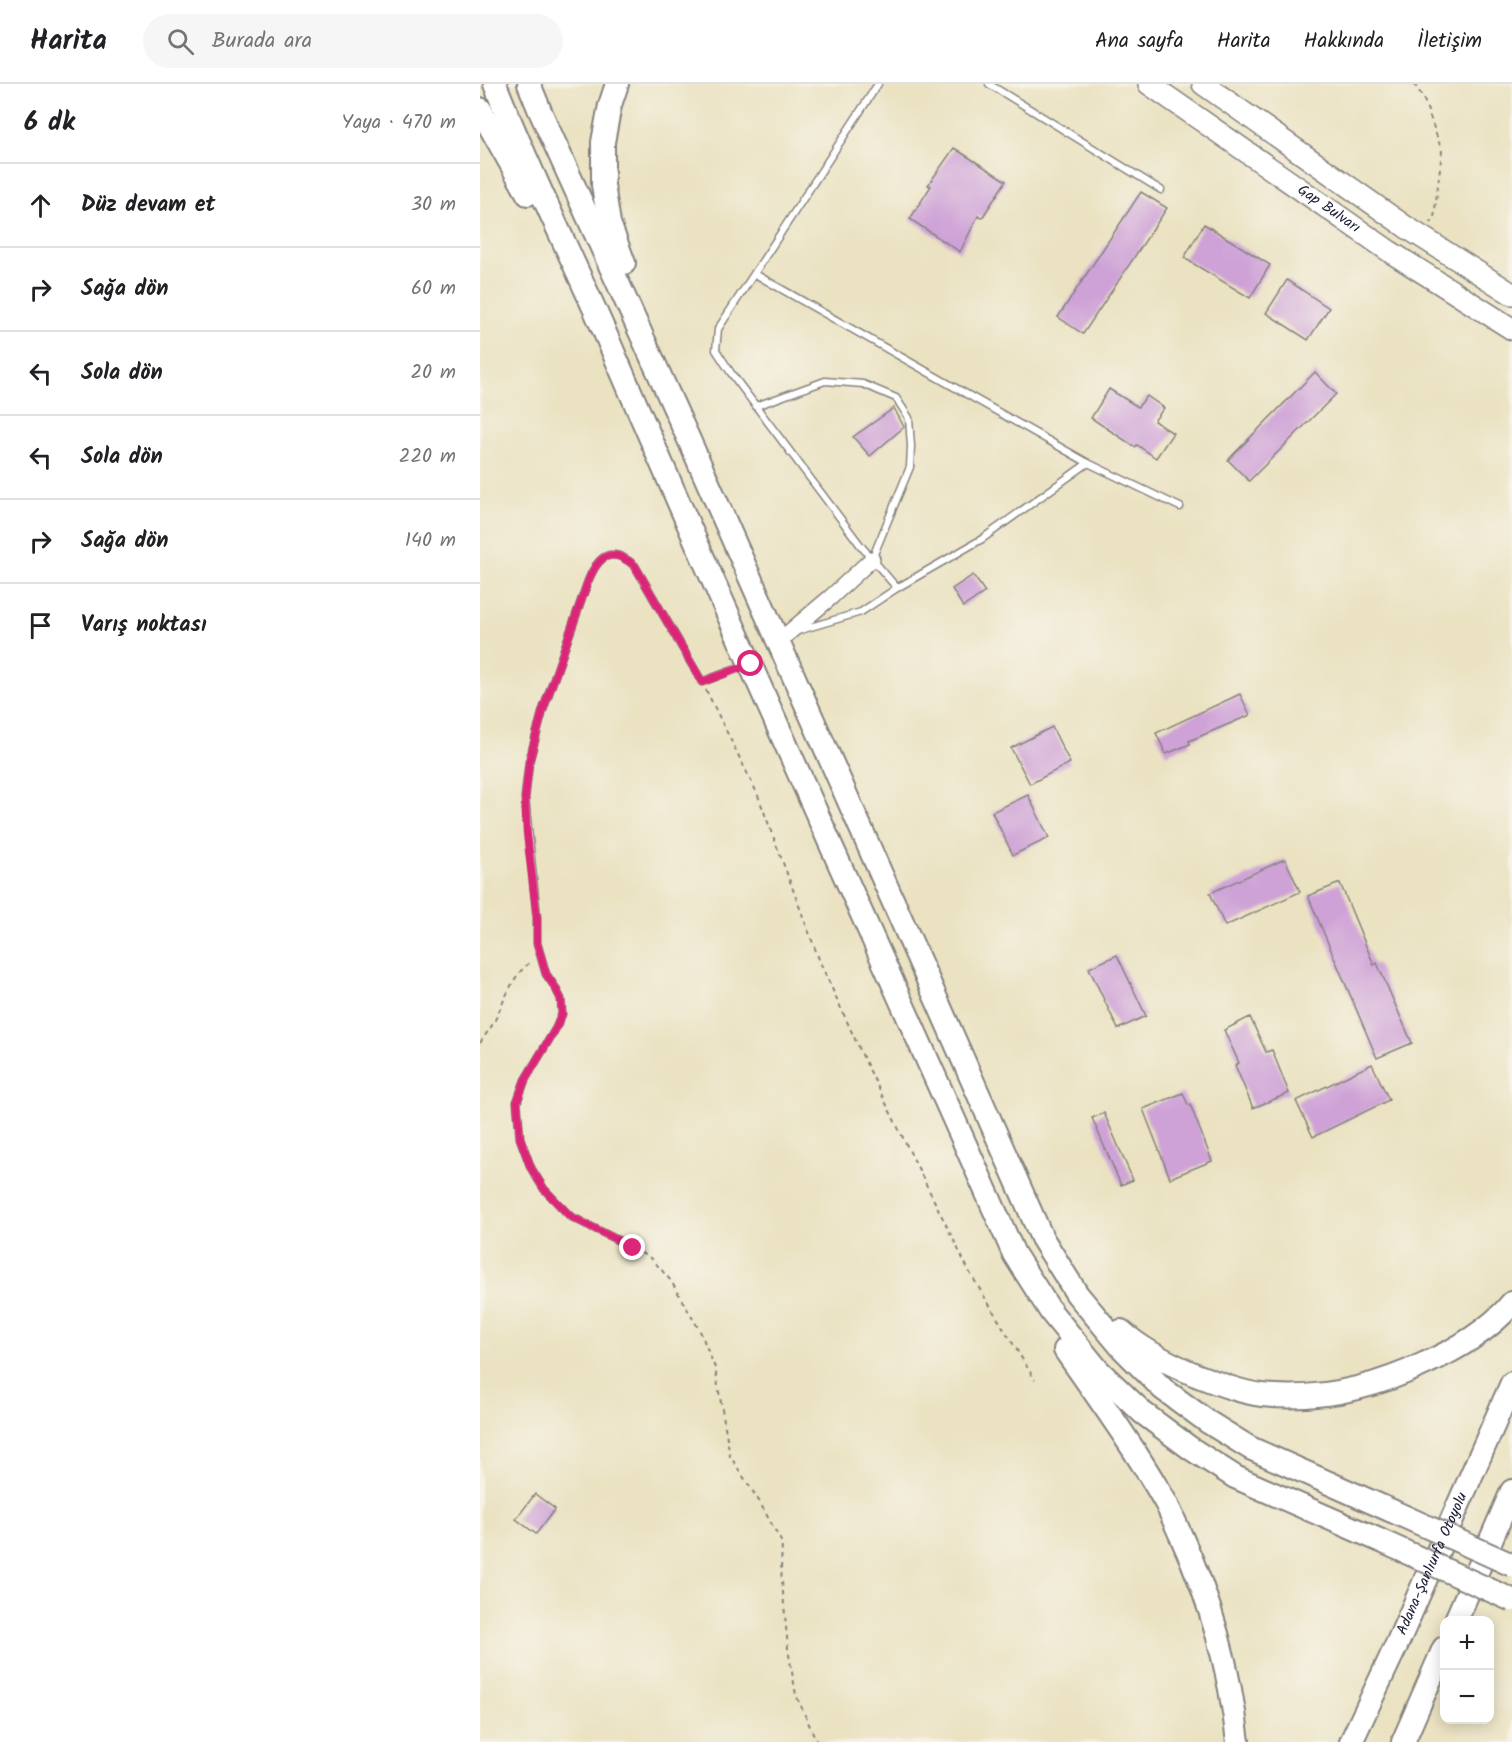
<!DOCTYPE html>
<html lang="tr">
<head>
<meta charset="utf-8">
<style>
  body { margin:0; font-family:Kalam,sans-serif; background:#f6f6f6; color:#202124 }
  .controls { position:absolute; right:18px; bottom:18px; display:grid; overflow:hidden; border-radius:12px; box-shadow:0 3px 15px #0003 }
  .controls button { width:54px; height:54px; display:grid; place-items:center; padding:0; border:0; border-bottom:2px solid #e0e0e0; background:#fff; color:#202124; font:30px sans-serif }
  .stop { position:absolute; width:18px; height:18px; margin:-14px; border:4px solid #db2777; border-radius:50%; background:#fff }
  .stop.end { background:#db2777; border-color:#fff; box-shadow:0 2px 6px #0008 }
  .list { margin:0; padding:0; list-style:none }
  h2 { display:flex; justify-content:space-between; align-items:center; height:78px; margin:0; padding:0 24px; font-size:26px }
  h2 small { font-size:20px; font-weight:400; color:#757577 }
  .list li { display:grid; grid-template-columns:39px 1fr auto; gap:18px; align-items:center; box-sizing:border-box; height:84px; padding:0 24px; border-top:2px solid #e0e0e0 }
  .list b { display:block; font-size:22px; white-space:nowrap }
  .list em { font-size:20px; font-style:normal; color:#757577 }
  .icon { flex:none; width:33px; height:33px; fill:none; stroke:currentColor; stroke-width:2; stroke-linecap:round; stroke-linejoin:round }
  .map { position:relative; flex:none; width:1032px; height:1658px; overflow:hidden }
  header { display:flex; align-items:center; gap:36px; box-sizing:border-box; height:84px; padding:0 30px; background:#fff; border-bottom:2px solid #e0e0e0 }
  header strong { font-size:28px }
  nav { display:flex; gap:33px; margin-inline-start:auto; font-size:21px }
  .search { width:420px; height:54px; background:#f6f6f6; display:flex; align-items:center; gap:15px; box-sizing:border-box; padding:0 21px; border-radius:33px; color:#757577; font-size:22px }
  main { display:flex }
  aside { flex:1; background:#fff }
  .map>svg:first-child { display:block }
  .building { fill:#cea1d7 }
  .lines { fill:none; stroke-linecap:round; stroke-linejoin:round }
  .service-casing { stroke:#86827e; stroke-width:9 }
  .tertiary-casing { stroke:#86827e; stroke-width:18 }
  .trunk-casing { stroke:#86827e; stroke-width:24 }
  .motorway-casing { stroke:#86827e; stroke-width:26 }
  .path { stroke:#86827e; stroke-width:2; stroke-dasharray:4.5 4.5; stroke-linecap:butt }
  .service { stroke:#fff; stroke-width:6 }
  .tertiary { stroke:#fff; stroke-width:15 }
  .trunk { stroke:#fff; stroke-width:21 }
  .motorway { stroke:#fff; stroke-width:22 }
  .motorway-bridge-casing { stroke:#86827e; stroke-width:26; stroke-linecap:butt }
  .motorway-bridge { stroke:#fff; stroke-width:22 }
  .route { stroke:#db2777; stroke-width:8 }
  .labels { text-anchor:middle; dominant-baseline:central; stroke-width:6; stroke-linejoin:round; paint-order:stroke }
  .street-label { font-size:15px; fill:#22223b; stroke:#f7f3e8 }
</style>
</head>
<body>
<header>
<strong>Harita</strong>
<div class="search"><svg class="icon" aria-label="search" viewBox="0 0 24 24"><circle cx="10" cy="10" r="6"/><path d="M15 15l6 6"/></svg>Burada ara</div>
<nav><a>Ana sayfa</a><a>Harita</a><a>Hakkında</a><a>İletişim</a></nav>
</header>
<main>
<aside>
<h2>6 dk<small>Yaya · 470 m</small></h2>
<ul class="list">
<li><svg class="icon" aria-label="ahead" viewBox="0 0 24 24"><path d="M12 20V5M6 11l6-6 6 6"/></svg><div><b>Düz devam et</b></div><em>30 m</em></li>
<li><svg class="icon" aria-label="right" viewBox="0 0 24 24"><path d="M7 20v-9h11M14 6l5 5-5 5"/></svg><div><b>Sağa dön</b></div><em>60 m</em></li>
<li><svg class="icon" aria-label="left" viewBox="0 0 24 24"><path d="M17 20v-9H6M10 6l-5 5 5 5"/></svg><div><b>Sola dön</b></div><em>20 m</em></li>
<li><svg class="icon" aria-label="left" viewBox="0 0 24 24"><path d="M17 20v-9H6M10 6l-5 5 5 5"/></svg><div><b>Sola dön</b></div><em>220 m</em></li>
<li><svg class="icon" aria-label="right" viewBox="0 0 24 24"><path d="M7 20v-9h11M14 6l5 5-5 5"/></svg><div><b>Sağa dön</b></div><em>140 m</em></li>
<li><svg class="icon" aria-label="arrive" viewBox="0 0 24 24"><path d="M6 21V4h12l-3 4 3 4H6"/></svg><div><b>Varış noktası</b></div></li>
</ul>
</aside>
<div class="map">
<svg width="1032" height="1658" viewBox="0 0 1032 1658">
  <rect width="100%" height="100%" fill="#f7f3e8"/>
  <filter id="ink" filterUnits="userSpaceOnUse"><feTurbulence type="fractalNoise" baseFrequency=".0167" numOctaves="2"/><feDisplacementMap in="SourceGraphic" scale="12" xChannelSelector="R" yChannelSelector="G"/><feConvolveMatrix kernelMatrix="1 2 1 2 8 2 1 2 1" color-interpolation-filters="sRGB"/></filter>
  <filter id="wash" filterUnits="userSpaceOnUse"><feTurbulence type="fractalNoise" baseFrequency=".008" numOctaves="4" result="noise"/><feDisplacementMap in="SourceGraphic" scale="24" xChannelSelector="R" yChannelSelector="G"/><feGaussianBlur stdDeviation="1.35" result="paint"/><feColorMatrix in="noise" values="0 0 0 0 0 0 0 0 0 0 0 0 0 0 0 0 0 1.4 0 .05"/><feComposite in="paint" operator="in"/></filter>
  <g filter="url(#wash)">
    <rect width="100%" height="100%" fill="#eae2c1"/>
    <g id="blocks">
      <g class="building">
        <path d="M474,64l52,33 -24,37 -4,-2 -18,36 -50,-33 21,-33 -3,-1z"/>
        <path d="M661,108l26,16 -84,126 -25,-17z"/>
        <path d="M724,140l66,41 -20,33 -66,-40z"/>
        <path d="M807,196l42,28 -21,32 -42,-27z"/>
        <path d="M835,288l21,22 -87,87 -21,-21z"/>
        <path d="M629,305l29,18 9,-11 17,12 -10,13 19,12 -17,25 -19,-13 -2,2 -44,-29z"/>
        <path d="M414,324l10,19 -34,29 -17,-19z"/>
        <path d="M493,491l12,17 -22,15 -11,-18z"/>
        <path d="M760,610l10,21 -61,26 1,3 -24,10 -10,-21z"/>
        <path d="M572,643l18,36 -40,21 -19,-36z"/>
        <path d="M548,711l21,43 -36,17 -21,-43z"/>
        <path d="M805,775l15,33 -75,34 -15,-33z"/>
        <path d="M860,799l34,82 3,-2 35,80 -35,15 -69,-162z"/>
        <path d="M637,871l29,61 -28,13 -29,-61z"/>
        <path d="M770,933l16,35 6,-2 17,43 -36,15 -18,-43 4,-2 -15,-33z"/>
        <path d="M892,980l17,36 -76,37 -17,-36z"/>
        <path d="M703,1009l5,12 2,-1 22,57 -42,17 -27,-69z"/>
        <path d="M624,1029l29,67 -12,5 -29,-67z"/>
        <path d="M55,1410l20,15 -19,25 -20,-15z"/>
      </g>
    </g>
  </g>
  <g filter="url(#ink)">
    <use href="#blocks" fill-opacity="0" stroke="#86827e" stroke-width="1.5"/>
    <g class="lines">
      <g class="service-casing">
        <g id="service">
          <path d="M398,0l-160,245 -2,21 15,23 130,173 36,42"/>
          <path d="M509,0l172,106"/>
          <path d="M275,190l333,189 92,44"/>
          <path d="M276,322l69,-25 38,3 33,14 13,20 2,28 -1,21 -38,92"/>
          <path d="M317,547l64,-19 36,-24 85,-49 106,-76"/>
          <path d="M153,1164l-63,-32 -26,-27 -13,-21 -11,-30 -3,-36 8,-22 31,-52 6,-14 -1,-15 -6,-12 -9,-13 -9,-31v-25l-12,-120 4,-36 14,-52 44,-126c10,-27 23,-40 48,-18l67,116 44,-17"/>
        </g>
      </g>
      <g class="tertiary-casing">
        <path id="tertiary" d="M306,551l45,-38 41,-38"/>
      </g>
      <g class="trunk-casing">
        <g id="trunk">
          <path id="s1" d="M669,0l240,167 123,78"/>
          <path d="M723,0l203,143 106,67"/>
        </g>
      </g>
      <g class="motorway-casing">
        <g id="motorway">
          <path d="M15,0c35,90 79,176 117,265 130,303 268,603 402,905l37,58 47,58 45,43 47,35 45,29 144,63"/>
          <path d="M49,0l11,27 150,331 352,796 35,56 45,54 41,41 45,33 42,26 142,63"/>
          <path d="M137,0l-7,21 -7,37v43l6,38 15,40"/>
          <path d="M0,25l48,85"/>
          <path d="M641,1247c22,20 49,33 75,44 21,8 43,17 66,20 57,6 112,-7 164,-32 30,-13 65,-34 86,-60"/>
          <path d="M585,1266c35,50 71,100 101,153 5,10 10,22 15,33 30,65 49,135 57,206"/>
          <path d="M976,1536l56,-129"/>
          <path id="s2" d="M871,1658l46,-98 115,-261"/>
          <path d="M923,1658l41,-94"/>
        </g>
      </g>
      <g class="path">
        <path d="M934,0l9,13 19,54 -8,67 -3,5"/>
        <path d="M226,606l51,103 63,169 44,97 106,214 65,107"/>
        <path d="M0,959c4,-6 9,-13 13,-19 10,-19 20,-53 40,-63"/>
        <path d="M161,1169l11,6 19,22 29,50 15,37 15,88 29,45 23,42 -1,27 7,79 8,46 21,47"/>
      </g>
      <use href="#service" class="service"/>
      <use href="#tertiary" class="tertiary"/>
      <use href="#trunk" class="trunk"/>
      <use href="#motorway" class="motorway"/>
      <g class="motorway-bridge-casing">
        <g id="motorway-bridge">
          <path d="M912,1427l120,54"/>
          <path d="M899,1456l133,60"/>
        </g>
      </g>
      <use href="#motorway-bridge" class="motorway-bridge"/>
    </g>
  </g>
  <g class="lines" filter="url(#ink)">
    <path class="route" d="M153,1164l-63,-32 -26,-27 -13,-21 -11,-30 -3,-36 8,-22 31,-52 6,-14 -1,-15 -6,-12 -9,-13 -9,-31v-25l-10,-84 -2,-36 4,-36 14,-52 44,-126c10,-27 23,-39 48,-18l67,116 49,-18"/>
  </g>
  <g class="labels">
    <g class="street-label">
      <text stroke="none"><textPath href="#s1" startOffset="219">Gap Bulvarı</textPath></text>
      <text stroke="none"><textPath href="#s2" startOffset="196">Adana-Şanlıurfa Otoyolu</textPath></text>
    </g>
  </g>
</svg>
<div class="controls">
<button>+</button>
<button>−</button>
</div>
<div class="stop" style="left:271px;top:580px"></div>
<div class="stop end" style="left:153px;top:1164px"></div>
</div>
</main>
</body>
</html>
